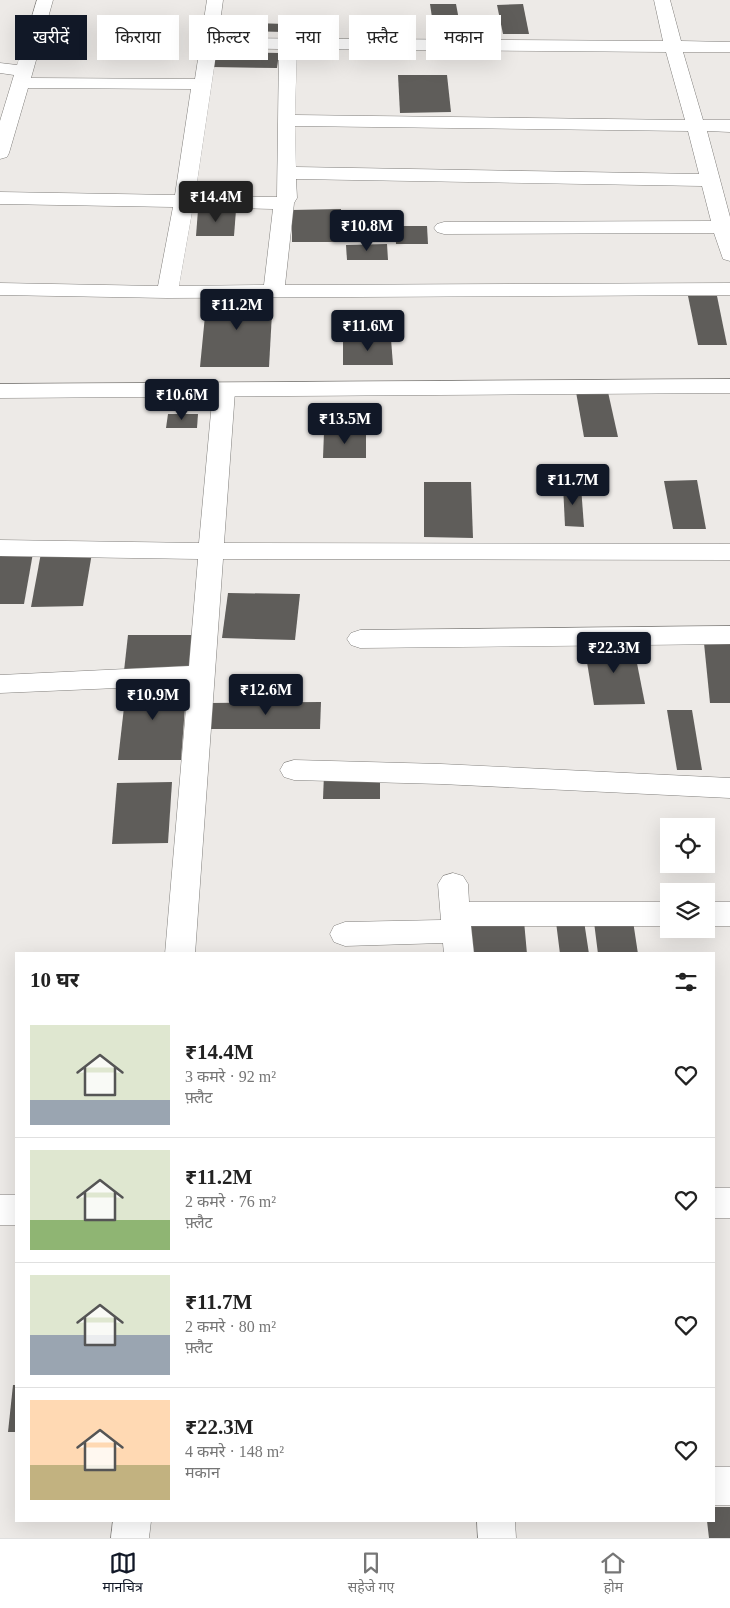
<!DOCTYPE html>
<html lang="hi">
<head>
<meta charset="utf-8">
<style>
	:root { --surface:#fff; --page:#f2f2f2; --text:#222; --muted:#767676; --line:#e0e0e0; --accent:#111827 }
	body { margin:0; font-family:"Times New Roman","Noto Sans Devanagari",serif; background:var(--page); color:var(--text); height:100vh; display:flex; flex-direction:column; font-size:19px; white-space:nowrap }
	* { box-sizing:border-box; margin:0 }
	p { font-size:16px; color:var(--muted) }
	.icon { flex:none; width:28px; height:28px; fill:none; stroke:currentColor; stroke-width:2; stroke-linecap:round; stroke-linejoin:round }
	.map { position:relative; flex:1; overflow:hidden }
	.panel { position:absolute; left:15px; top:952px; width:700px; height:570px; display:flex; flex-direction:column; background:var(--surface); border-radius:0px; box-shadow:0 5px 20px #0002 }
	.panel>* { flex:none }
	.guide { position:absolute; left:15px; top:15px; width:700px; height:45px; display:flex; gap:10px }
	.controls { position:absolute; left:660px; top:818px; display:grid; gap:10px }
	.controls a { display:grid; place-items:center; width:55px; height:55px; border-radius:0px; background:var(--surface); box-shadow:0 5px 20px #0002; font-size:25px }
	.price { position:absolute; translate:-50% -42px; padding:0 11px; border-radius:5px; background:var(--accent); color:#fff; font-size:16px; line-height:32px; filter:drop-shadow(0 1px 2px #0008) }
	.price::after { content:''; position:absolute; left:50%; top:30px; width:15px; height:11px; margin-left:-8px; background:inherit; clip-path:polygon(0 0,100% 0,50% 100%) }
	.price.current { background:#222; color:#fff }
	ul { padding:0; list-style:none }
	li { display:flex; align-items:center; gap:15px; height:125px; padding:0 15px }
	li+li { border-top:1px solid var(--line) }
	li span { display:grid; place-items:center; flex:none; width:140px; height:100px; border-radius:0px; color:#555 }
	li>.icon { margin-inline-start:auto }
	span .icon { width:60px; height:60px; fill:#fffc; stroke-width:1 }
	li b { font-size:21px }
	h2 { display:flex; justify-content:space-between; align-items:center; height:60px; padding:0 15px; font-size:21px }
	.tag { padding:0 18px; border-radius:0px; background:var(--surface); box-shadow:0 5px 20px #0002; font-size:18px; line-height:45px }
	.tag.current { background:var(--accent); color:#fff }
	.tabs { display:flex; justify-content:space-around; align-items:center; height:70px; border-top:1px solid var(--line); background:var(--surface); font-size:14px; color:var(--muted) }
	.tabs a { display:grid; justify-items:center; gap:2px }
	.tabs .current { color:var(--accent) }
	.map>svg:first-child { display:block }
	.building { fill:#5f5d5a }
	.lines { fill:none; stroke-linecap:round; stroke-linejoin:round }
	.minor-casing { stroke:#817f7c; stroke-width:1 }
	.tertiary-casing { stroke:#817f7c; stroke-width:1 }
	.minor { fill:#fff; fill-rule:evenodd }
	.tertiary { fill:#fff; fill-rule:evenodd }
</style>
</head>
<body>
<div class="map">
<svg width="730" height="1538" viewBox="0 0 730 1538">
	<rect width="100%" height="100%" fill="#edeae7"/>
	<g class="building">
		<path d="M 430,4 L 456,4 L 461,31 L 434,31 Z"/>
		<path d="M 523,4 L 529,34 L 503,34 L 497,5 Z"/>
		<path d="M 250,23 L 285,24 L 284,32 L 248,31 Z"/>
		<path d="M 214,52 L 279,53 L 277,68 L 212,67 Z"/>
		<path d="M 398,75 L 447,75 L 451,112 L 400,113 Z"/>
		<path d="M 341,209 L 341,242 L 292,242 L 292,210 Z"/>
		<path d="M 198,210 L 236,210 L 234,236 L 196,236 Z"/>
		<path d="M 395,226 L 427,226 L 428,244 L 396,244 Z"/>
		<path d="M 387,244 L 388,260 L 347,260 L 346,245 Z"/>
		<path d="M 207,295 L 273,295 L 269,367 L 200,367 Z"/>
		<path d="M 688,296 L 717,296 L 727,345 L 698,345 Z"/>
		<path d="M 343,339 L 391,339 L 393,365 L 343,365 Z"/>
		<path d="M 576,392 L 608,392 L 618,437 L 584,437 Z"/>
		<path d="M 168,414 L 198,414 L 197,428 L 166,428 Z"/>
		<path d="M 324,432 L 366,433 L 366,458 L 323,458 Z"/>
		<path d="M 697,480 L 706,529 L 673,529 L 664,481 Z"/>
		<path d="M 424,482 L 471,482 L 473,538 L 424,537 Z"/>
		<path d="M 563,485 L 581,486 L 584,527 L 565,526 Z"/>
		<path d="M 0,553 L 33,553 L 24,604 L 0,604 Z"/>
		<path d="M 41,553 L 92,553 L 83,606 L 31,607 Z"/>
		<path d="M 228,593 L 300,594 L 295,640 L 222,638 Z"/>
		<path d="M 128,635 L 192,635 L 190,670 L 124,671 Z"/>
		<path d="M 633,643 L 645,704 L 594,705 L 584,644 Z"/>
		<path d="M 704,643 L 730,644 L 730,703 L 710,703 Z"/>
		<path d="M 127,681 L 187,681 L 181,760 L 118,760 Z"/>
		<path d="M 321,702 L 320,729 L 210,729 L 211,703 Z"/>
		<path d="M 667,710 L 692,710 L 702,770 L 677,770 Z"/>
		<path d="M 324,774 L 380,775 L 380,799 L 323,799 Z"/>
		<path d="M 172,782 L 168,843 L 112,844 L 117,783 Z"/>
		<path d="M 470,921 L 524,921 L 527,954 L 472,954 Z"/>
		<path d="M 584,921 L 589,954 L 560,954 L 556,922 Z"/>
		<path d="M 633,921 L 638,954 L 598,954 L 594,922 Z"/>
		<path d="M 13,1385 L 16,1385 L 16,1432 L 8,1432 Z"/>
		<path d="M 714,1507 L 730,1507 L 730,1538 L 709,1538 L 707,1521 L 714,1521 Z"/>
	</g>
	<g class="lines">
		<g class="minor-casing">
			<g id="minor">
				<path d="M 37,0 L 53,0 L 31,78 L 195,79 L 207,0 L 223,0 L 218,38 L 663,41 L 654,0 L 670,0 L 681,41 L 730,42 L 730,52 L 683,52 L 703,120 L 730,120 L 730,132 L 707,131 L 730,217 L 730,261 L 723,259 L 714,233 L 444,234 L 437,232 L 434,228 L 437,224 L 444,222 L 711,221 L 702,186 L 296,179 L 297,198 L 294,203 L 285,285 L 730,283 L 730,295 L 167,298 L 0,295 L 0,283 L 158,286 L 173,207 L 0,204 L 0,192 L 175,195 L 191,89 L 28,88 L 9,153 L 7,157 L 0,159 L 0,121 L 14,75 L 0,73 L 0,63 L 17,65 ZM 217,48 L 279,49 L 277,197 L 195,196 ZM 297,49 L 666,52 L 685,120 L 295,115 ZM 295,126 L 688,131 L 699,174 L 296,167 ZM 193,207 L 273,209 L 264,285 L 179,286 Z"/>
				<path d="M 224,384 L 232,386 L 235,391 L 224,543 L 730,544 L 730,560 L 223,559 L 195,954 L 165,954 L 188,685 L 0,693 L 0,675 L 189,666 L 198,559 L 0,556 L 0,540 L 199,543 L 213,391 L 216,386 Z"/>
				<path d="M 730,626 L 730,644 L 360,648 L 351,645 L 347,639 L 351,633 L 360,630 Z"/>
				<path d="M 294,760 L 441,764 L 730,778 L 730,798 L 441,784 L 294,780 L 284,777 L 280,770 L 284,763 Z"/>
				<path d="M 453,873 L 463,876 L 468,884 L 469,902 L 669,902 L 669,926 L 471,926 L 474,954 L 444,954 L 443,943 L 345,946 L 334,942 L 330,934 L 334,926 L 345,922 L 441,920 L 438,884 L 443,876 Z"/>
				<rect x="706" y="902" width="24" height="24"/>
				<rect x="714" y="1188" width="16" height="30"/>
				<rect x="0" y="1195" width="16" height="30"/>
				<rect x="714" y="1467" width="16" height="38"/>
				<path d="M 113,1521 L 151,1521 L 149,1538 L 111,1538 Z"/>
				<path d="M 477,1521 L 515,1521 L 516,1538 L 478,1538 Z"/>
			</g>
		</g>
		<g class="tertiary-casing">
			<path id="tertiary" d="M 730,379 L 730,393 L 0,398 L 0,384 Z"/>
		</g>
		<use href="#minor" class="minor"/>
		<use href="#tertiary" class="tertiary"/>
	</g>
</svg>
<div class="controls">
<a><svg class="icon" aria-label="locate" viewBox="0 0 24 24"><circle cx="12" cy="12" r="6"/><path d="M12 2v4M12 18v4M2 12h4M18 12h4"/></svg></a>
<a><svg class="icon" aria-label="layers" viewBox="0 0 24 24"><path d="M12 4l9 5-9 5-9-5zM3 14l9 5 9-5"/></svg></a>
</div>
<b class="price current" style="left:216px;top:223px">₹14.4M</b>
<b class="price" style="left:367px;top:252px">₹10.8M</b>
<b class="price" style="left:237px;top:331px">₹11.2M</b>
<b class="price" style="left:368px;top:352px">₹11.6M</b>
<b class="price" style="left:182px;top:421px">₹10.6M</b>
<b class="price" style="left:345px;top:445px">₹13.5M</b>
<b class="price" style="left:573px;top:506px">₹11.7M</b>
<b class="price" style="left:614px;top:674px">₹22.3M</b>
<b class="price" style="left:266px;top:716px">₹12.6M</b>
<b class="price" style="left:153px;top:721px">₹10.9M</b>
<div class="guide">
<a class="tag current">खरीदें</a>
<a class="tag">किराया</a>
<a class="tag">फ़िल्टर</a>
<a class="tag">नया</a>
<a class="tag">फ़्लैट</a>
<a class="tag">मकान</a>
</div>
<section class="panel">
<h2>10 घर<svg class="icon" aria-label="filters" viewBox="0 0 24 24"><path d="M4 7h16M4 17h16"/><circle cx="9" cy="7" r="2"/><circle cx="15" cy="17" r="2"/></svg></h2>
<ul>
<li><span style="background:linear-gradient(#dfe7d0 75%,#9aa5b1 0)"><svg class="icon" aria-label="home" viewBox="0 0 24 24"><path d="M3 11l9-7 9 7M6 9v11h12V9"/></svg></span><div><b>₹14.4M</b><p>3 कमरे · 92 m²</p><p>फ़्लैट</p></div><svg class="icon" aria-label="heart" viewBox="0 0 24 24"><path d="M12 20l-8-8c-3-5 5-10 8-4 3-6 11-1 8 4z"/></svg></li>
<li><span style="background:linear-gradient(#dfe7d0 70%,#8fb573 0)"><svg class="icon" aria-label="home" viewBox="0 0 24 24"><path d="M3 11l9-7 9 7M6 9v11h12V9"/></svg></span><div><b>₹11.2M</b><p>2 कमरे · 76 m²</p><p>फ़्लैट</p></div><svg class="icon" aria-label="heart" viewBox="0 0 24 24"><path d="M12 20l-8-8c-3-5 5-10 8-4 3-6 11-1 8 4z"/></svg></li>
<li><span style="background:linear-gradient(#dfe7d0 60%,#9aa5b1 0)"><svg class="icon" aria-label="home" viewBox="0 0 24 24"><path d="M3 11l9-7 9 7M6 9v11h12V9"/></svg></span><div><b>₹11.7M</b><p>2 कमरे · 80 m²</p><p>फ़्लैट</p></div><svg class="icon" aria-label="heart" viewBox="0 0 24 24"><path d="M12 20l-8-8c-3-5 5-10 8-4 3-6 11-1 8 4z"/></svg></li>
<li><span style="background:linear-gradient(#ffd9b3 65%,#c2b280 0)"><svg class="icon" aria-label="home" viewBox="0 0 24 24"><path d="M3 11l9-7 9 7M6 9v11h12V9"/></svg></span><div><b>₹22.3M</b><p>4 कमरे · 148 m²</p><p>मकान</p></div><svg class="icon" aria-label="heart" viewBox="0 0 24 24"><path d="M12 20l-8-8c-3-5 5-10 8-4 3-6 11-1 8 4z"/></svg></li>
</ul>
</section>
</div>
<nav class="tabs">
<a class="current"><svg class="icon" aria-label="map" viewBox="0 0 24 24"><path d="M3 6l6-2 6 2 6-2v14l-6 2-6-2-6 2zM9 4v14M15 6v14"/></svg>मानचित्र</a>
<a><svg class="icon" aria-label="saved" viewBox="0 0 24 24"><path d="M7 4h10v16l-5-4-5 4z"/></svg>सहेजे गए</a>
<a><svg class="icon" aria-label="home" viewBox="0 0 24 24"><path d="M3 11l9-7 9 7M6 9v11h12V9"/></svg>होम</a>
</nav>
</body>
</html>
